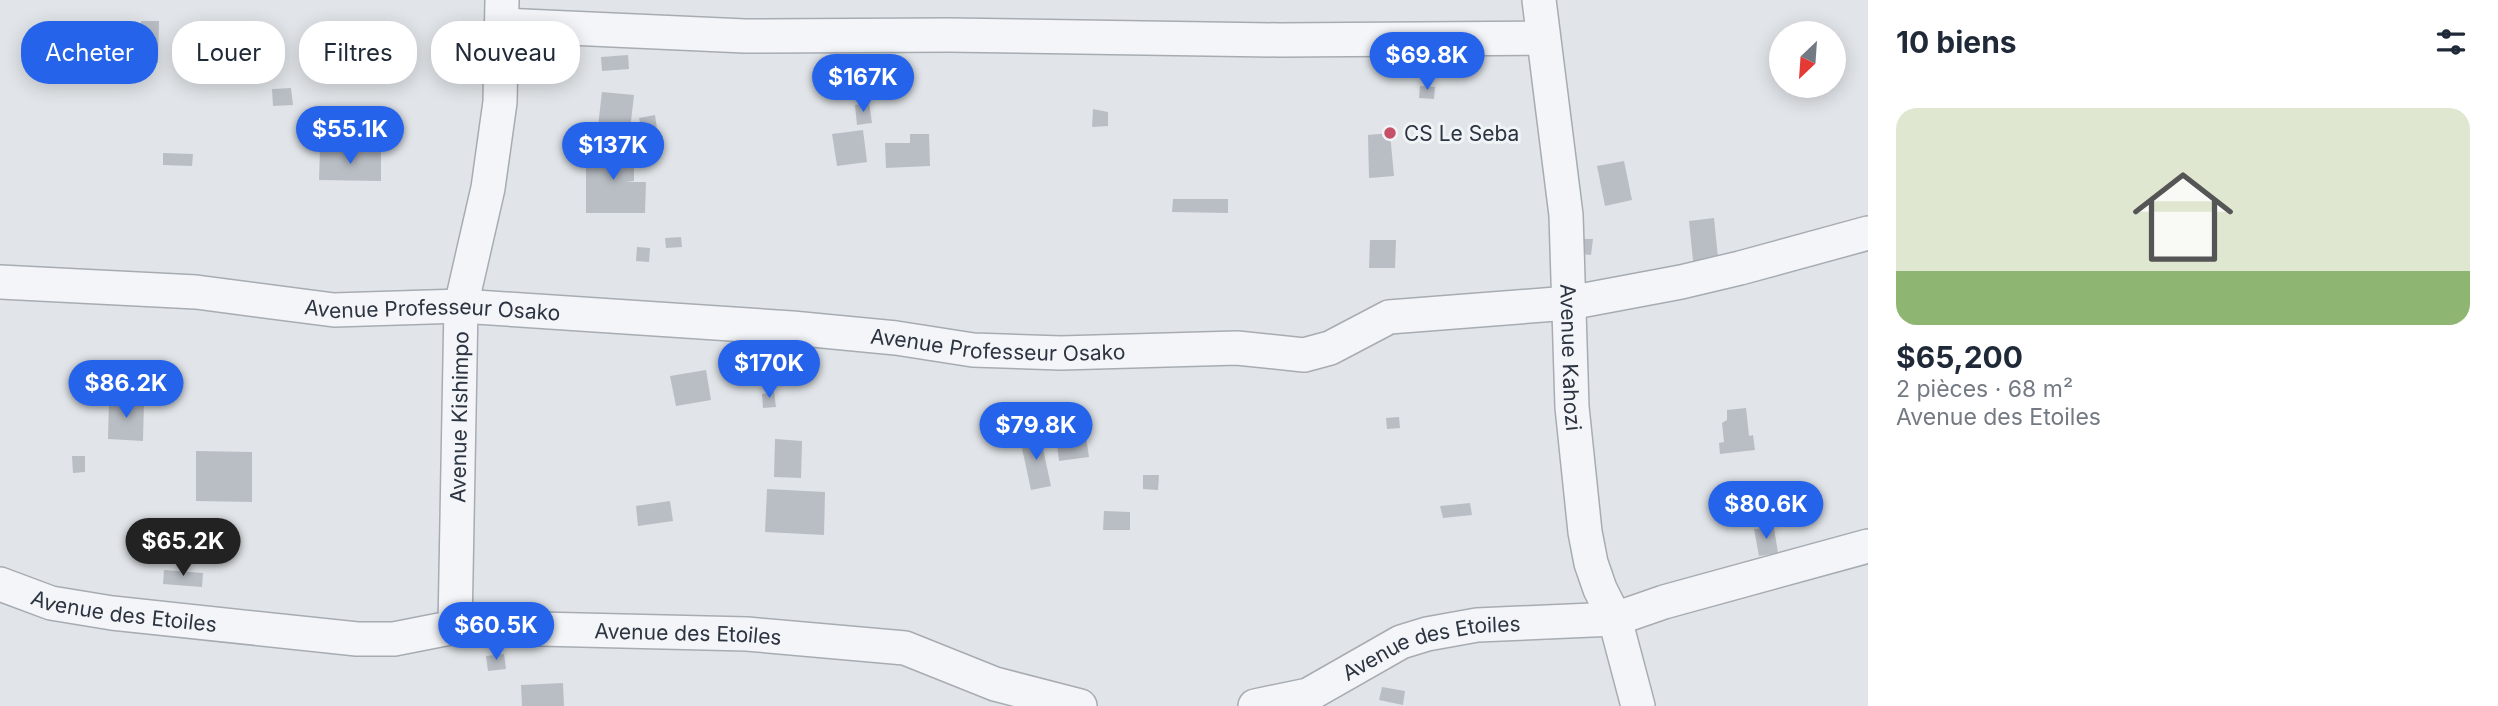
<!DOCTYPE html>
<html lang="fr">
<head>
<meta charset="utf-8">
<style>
	:root { --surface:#fff; --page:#f6f6f7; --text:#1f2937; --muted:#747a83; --line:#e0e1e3; --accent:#2563eb }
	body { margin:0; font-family:Inter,sans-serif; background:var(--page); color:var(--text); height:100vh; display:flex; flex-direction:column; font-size:26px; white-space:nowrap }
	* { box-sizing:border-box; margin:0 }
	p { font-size:23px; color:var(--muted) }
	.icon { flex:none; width:38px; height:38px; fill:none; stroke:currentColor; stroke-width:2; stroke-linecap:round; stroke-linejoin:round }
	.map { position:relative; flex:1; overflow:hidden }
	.side { display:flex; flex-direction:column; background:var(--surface); width:630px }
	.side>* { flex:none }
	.banner { position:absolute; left:21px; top:21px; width:665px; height:63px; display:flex; gap:14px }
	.needle { width:46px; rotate:205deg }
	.controls { position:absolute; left:1769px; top:21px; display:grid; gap:14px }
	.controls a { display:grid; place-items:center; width:77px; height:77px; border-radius:50%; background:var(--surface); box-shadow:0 4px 18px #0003; font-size:35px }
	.price { position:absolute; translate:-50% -60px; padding:0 16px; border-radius:24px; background:var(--accent); color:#fff; font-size:23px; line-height:46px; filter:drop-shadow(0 2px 4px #0008) }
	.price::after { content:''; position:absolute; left:50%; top:42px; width:21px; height:16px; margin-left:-10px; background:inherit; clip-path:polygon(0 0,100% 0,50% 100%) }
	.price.active { background:#222; color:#fff }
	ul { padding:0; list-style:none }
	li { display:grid; align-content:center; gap:14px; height:371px; padding:0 28px }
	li+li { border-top:2px solid var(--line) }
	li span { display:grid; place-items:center; height:217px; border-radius:21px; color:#555 }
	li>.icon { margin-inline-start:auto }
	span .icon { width:126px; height:126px; fill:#fffc; stroke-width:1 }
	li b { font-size:30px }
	h2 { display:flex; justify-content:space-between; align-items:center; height:84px; padding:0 28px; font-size:30px }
	.tag { padding:0 24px; border-radius:28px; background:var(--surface); box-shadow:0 4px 18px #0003; font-size:24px; line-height:63px }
	.tag.active { background:var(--accent); color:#fff }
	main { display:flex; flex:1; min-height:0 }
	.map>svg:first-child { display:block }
	.building { fill:#b9bec5 }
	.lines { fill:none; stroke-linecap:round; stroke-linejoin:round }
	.minor-casing { stroke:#a7acb3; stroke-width:36 }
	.minor { stroke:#f4f5f8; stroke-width:33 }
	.poi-dot { fill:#c55068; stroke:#f1f4f6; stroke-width:2.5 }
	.labels { text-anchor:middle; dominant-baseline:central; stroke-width:6; stroke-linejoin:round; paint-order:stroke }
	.poi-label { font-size:21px; fill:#2b3440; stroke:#f1f4f6; text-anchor:start }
	.street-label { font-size:21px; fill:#2b3440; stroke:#f1f4f6 }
</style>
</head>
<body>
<main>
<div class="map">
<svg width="1868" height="706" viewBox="0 0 1868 706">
	<rect width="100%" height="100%" fill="#e1e5e9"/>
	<g class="building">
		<path d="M 141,21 L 159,21 L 158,63 L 140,63 Z"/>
		<path d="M 484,40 L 487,69 L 455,72 L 452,44 Z"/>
		<path d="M 628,55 L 629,69 L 602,71 L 601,57 Z"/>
		<path d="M 1420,86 L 1435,87 L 1434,99 L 1419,98 Z"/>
		<path d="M 291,88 L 293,105 L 273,106 L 272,89 Z"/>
		<path d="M 602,92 L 634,95 L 629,139 L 597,135 Z"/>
		<path d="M 869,103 L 872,123 L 857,125 L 855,105 Z"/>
		<path d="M 1093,109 L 1108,112 L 1108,126 L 1092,127 Z"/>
		<path d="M 655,115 L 657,129 L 642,132 L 639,118 Z"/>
		<path d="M 400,124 L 401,138 L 384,140 L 383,126 Z"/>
		<path d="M 863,130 L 867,162 L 837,166 L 832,134 Z"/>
		<path d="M 1390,133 L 1394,176 L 1369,178 L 1368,135 Z"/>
		<path d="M 910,134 L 929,134 L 930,166 L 886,168 L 885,143 L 910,143 Z"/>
		<path d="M 586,148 L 634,148 L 634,181 L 626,182 L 646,182 L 645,213 L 586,213 Z"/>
		<path d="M 320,150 L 381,151 L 381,181 L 319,180 Z"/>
		<path d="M 163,153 L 193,154 L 192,166 L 163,165 Z"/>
		<path d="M 1624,161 L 1632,200 L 1605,206 L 1597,166 Z"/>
		<path d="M 1173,199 L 1228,199 L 1228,213 L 1172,212 Z"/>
		<path d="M 1714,218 L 1719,268 L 1694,270 L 1689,221 Z"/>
		<path d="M 681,237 L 682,247 L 666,248 L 665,238 Z"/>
		<path d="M 1579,239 L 1593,239 L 1591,255 L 1581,254 Z"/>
		<path d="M 1370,240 L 1396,240 L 1395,268 L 1369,268 Z"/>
		<path d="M 637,247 L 650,248 L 649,262 L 636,261 Z"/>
		<path d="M 706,370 L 711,400 L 676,406 L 670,376 Z"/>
		<path d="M 774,392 L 776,407 L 763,408 L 762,394 Z"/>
		<path d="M 109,400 L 144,401 L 143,441 L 108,439 Z"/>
		<path d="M 1746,408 L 1749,436 L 1753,435 L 1755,450 L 1720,454 L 1719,443 L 1724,442 L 1722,423 L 1727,420 L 1727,410 Z"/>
		<path d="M 1083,416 L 1089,457 L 1059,461 L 1054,420 Z"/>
		<path d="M 1399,417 L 1400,428 L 1387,429 L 1386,418 Z"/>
		<path d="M 1040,435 L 1051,486 L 1031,490 L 1020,439 Z"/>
		<path d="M 775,439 L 802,441 L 801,478 L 774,477 Z"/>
		<path d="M 196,451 L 252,452 L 252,502 L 196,501 Z"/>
		<path d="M 72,456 L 85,456 L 85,472 L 73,473 Z"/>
		<path d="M 1143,475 L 1159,475 L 1158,490 L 1143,489 Z"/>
		<path d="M 767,489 L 825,492 L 824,535 L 765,532 Z"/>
		<path d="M 670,501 L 673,521 L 638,526 L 636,506 Z"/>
		<path d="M 1470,503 L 1472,515 L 1443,518 L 1440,506 Z"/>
		<path d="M 1104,511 L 1130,512 L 1130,530 L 1103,530 Z"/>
		<path d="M 1774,528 L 1778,553 L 1759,556 L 1754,529 Z"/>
		<path d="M 164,570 L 203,573 L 202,587 L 163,584 Z"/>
		<path d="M 504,654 L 506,669 L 488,671 L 486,656 Z"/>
		<path d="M 563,683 L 564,706 L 522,706 L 521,685 Z"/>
		<path d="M 1382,687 L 1405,691 L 1403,705 L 1379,700 Z"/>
	</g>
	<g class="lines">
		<g class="minor-casing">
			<g id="minor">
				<path id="s1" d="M 1539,0 L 1566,215 L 1572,407 L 1585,532 L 1591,563 L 1600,589 L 1615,619 L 1638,706"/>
				<path d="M 501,25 L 745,36 L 949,35 L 1280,40 L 1543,38"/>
				<path id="s2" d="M 0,282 L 196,292 L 334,310 L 461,306 L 792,328 L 896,338 L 973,350 L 1061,353 L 1237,348 L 1304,355 L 1330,348 L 1389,317 L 1569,303 L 1681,282 L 1740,268 L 1868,233"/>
				<path id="s3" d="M 0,584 L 51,603 L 112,613 L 357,639 L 394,639 L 455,627 L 747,634 L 905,648 L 995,684 L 1080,706"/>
				<path id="s4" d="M 455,627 L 461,306 L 488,188 L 500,102 L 502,0"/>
				<path id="s5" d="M 1255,706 L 1308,695 L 1401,642 L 1427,634 L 1477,625 L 1615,619 L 1664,602 L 1868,546"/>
			</g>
		</g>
		<use href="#minor" class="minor"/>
	</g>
	<circle class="poi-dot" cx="1390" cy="133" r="7"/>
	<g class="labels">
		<g class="poi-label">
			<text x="1404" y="133">CS Le Seba</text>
		</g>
		<g class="street-label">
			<text stroke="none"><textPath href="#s2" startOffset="434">Avenue Professeur Osako</textPath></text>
			<text stroke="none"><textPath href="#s2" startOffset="1001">Avenue Professeur Osako</textPath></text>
			<text stroke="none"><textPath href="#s1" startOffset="359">Avenue Kahozi</textPath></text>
			<text stroke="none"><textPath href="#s4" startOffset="210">Avenue Kishimpo</textPath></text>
			<text stroke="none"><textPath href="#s3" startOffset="128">Avenue des Etoiles</textPath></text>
			<text stroke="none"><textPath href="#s3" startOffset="695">Avenue des Etoiles</textPath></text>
			<text stroke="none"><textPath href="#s5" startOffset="189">Avenue des Etoiles</textPath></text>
		</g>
	</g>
</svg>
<div class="controls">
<a><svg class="needle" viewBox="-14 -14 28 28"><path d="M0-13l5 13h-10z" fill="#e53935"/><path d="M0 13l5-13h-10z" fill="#747a83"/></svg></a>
</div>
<b class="price" style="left:1427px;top:92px">$69.8K</b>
<b class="price" style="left:863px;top:114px">$167K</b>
<b class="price" style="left:350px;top:166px">$55.1K</b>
<b class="price" style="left:613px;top:182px">$137K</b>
<b class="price" style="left:769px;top:400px">$170K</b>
<b class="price" style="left:126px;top:420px">$86.2K</b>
<b class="price" style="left:1036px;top:462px">$79.8K</b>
<b class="price" style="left:1766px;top:541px">$80.6K</b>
<b class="price active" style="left:183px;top:578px">$65.2K</b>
<b class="price" style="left:496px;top:662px">$60.5K</b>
<div class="banner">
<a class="tag active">Acheter</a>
<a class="tag">Louer</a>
<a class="tag">Filtres</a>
<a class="tag">Nouveau</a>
</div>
</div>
<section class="side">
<h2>10 biens<svg class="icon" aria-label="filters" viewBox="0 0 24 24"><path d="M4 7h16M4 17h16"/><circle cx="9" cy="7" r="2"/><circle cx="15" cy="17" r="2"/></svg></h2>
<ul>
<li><span style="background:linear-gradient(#dfe7d0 75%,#8fb573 0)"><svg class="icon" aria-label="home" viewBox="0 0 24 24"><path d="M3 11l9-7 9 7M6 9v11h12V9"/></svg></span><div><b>$65,200</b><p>2 pièces · 68 m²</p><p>Avenue des Etoiles</p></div></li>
</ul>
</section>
</main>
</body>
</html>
